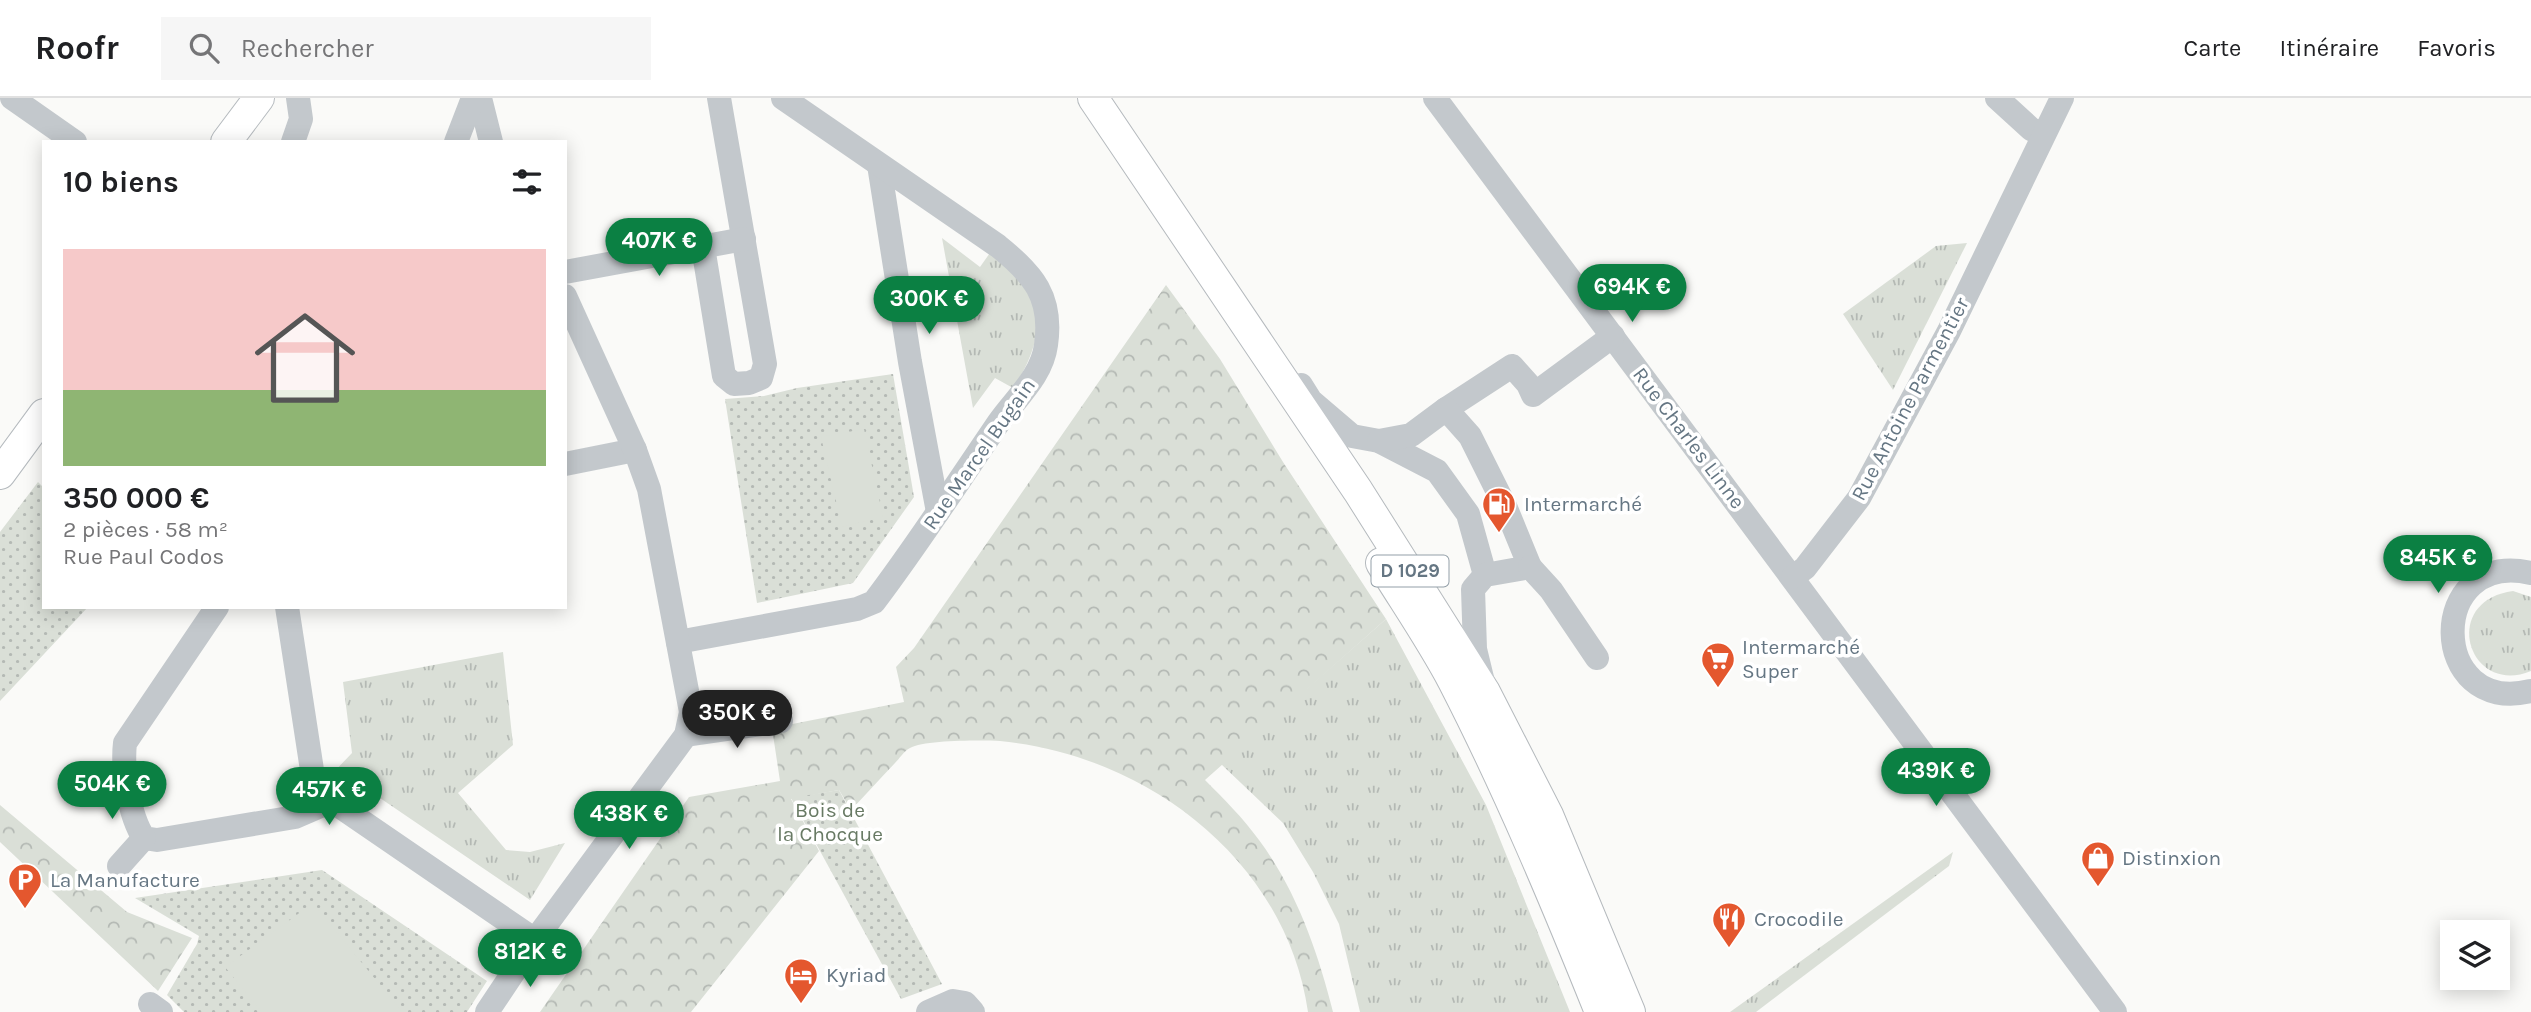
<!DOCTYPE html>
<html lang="fr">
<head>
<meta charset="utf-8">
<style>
	:root { --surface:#fff; --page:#f6f6f6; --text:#202124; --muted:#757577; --line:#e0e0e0; --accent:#0b8043 }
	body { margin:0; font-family:Karla,sans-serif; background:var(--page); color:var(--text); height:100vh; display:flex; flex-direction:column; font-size:26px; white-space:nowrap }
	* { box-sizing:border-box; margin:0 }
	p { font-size:23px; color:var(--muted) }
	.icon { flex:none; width:38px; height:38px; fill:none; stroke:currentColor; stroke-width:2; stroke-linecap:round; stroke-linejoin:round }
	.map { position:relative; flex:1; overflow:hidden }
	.details { position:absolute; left:42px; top:42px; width:525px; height:469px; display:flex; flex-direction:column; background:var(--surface); border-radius:0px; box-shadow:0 4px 18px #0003 }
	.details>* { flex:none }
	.tools { position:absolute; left:2440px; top:822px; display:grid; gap:14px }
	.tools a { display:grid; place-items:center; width:70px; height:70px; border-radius:0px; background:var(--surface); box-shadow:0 4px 18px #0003; font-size:35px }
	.price { position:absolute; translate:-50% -60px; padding:0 16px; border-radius:24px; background:var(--accent); color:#fff; font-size:23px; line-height:46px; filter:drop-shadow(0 2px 4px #0008) }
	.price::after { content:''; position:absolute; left:50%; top:42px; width:21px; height:16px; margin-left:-10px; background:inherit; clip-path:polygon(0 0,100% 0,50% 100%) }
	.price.selected { background:#222; color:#fff }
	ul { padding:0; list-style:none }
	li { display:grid; align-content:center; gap:14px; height:371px; padding:0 21px }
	li span { display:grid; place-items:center; height:217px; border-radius:0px; color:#555 }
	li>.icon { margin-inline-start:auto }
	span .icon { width:126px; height:126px; fill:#fffc; stroke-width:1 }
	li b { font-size:30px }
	h2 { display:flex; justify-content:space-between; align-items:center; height:84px; padding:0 21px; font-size:30px }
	header { display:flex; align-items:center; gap:42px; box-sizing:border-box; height:98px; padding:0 35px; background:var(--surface); border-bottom:2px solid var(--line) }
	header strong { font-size:33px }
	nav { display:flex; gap:38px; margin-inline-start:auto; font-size:24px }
	.search { width:490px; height:63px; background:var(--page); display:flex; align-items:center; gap:18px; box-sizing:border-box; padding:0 24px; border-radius:0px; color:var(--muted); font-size:26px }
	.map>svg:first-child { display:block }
	.grass { fill:url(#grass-tufts) }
	.forest { fill:url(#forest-crowns) }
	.park { fill:url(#park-dots) }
	.pitch { fill:#dadfd7 }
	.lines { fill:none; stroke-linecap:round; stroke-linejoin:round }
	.major-casing { stroke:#b5babe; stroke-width:32 }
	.minor { stroke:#c3c8cc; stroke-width:24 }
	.major { stroke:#fff; stroke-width:30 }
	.labels { text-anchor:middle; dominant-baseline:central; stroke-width:7; stroke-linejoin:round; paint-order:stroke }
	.shield { fill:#fff; stroke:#939fa8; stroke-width:2 }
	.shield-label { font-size:19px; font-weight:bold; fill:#657683 }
	.street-label { font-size:21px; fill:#657683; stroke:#fff }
	.poi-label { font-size:21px; fill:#657683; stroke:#fff; text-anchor:start }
	.park-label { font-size:21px; fill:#687a64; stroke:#fff }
</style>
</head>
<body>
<header>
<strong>Roofr</strong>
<div class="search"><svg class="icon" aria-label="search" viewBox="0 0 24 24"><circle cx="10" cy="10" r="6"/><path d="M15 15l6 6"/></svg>Rechercher</div>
<nav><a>Carte</a><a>Itinéraire</a><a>Favoris</a></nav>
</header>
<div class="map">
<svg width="2531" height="914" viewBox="0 0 2531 914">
	<defs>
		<pattern id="grass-tufts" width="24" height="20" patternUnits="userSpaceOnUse" patternTransform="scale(1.75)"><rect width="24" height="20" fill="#dadfd7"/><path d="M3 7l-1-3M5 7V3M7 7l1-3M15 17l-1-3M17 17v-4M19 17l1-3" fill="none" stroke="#b4b9b4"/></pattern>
		<pattern id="forest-crowns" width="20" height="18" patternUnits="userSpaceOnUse" patternTransform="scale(1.75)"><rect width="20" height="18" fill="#dadfd7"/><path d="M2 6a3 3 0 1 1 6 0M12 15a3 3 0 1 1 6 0" fill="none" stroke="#b4b9b4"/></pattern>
		<pattern id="park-dots" width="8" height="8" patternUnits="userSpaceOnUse" patternTransform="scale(1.75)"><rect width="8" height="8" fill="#dadfd7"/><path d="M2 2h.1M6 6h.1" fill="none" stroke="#b4b9b4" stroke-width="1.8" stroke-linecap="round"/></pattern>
	</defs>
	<rect width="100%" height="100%" fill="#fafaf8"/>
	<g class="grass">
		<path d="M 942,140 L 980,169 L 992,152 C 1008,168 1027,187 1035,209 C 1044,233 1027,271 1013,290 L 995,280 L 973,310 Z"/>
		<path d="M 1967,145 L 1893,292 L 1843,216 L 1936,148 Z"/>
		<path d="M 2513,493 L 2531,499 L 2531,573 C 2468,599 2439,503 2513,493 Z"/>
		<path d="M 1386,521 L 1486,707 L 1570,914 L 1360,914 L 1339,826 L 1313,774 L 1283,725 L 1221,666 Z"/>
		<path d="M 503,554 L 513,647 L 458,695 L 506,752 L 530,754 L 565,745 L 530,802 L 377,698 L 354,698 L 330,678 L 352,655 L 343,584 Z"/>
		<path d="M 1953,754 L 1949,768 L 1756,914 L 1730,914 Z"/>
	</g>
	<g class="forest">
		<path d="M 1166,187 L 1220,261 L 1283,364 L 1386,521 L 1205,682 C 1224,701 1243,720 1259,742 C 1296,792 1318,854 1333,914 L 1308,914 C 1286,762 1147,657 1000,643 C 982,642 924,642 910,650 C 904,653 899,661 895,665 C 880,681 866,696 851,712 L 839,692 L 791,701 L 819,753 L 691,914 L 540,914 L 689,699 L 780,683 L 772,630 L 904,604 L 896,569 L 914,550 Z"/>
		<path d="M 0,707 L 127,814 L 192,840 L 158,893 L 0,744 Z"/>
	</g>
	<g class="park">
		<path d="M 893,276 L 914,399 L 853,485 L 757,505 L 725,301 L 764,298 L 797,290 Z"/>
		<path d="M 38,384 L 44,390 L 44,509 L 88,509 L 0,603 L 0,434 Z"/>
		<path d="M 839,692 L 942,886 L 901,901 L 791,700 Z"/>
		<path d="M 322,772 L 487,883 L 467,914 L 184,914 L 167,897 L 197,846 L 199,838 L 135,800 Z"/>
	</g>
	<g class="pitch">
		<path d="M 864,331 L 883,419 L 842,429 L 821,339 Z"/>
		<path d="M 313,805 L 402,914 L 262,914 L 225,869 Z"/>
	</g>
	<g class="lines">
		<g class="major-casing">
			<g id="major">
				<path d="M 1093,0 L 1358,393 L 1485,594 L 1548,717 L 1630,914"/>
				<path d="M 226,44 L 259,0"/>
				<path d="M 0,376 L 44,316"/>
				<path d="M 1381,465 C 1405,504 1432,543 1453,583 C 1508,690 1555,802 1600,914"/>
			</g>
		</g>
		<g class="minor">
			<path d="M 12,0 L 75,44"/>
			<path d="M 480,0 L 491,44"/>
			<path d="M 1435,0 L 2115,914"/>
			<path d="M 1997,0 L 2031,31 L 2043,37"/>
			<path d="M 293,44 L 301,21 L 298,0"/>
			<path d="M 456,44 L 473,0"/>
			<path d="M 879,67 L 910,264 L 938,414"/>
			<path d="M 703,149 L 724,278 L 734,286 L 749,285 L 761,280 L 765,266 L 719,0"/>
			<path d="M 565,174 L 744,141"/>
			<path d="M 1301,287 L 1311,303 L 1352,338 L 1379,343 L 1437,373 L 1468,416 L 1485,477"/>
			<path d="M 1446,311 L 1512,268 L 1528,286 L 1533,297 L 1613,238"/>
			<path d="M 1379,343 L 1411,337 L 1446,311 L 1470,338 L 1505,408 L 1530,469 L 1485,477 L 1473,491 L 1475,551 L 1483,584"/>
			<path d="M 565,366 L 635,352"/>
			<path d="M 1530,469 L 1551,492 L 1597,560"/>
			<path d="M 2531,475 C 2425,451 2428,619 2531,593"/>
			<path d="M 1793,479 L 1805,470 L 1859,400 L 1949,233 L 2062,0"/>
			<path d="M 217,509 L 125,645 C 122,670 129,718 144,740 L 157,742 L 295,719 L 332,703"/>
			<path d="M 287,509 L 312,672 L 319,690 L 332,703 L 535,842"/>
			<path d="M 678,544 L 857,511 L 874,504 C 918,446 958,384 999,324 C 1016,300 1042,278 1046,247 C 1053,199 1033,176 998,148 L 783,0"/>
			<path d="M 686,637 L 781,623"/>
			<path d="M 119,768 L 144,740"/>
			<path d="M 150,906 L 161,914"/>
			<path d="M 487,914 L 535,842 L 686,637 L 691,614 L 649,391 L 635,352 L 565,198"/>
			<path d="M 928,914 L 953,903 L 965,905 L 973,914"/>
		</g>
		<use href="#major" class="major"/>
	</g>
	<defs>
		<g id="fuel-pin" transform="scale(1.75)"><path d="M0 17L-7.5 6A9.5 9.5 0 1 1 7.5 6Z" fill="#e4572e" stroke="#fff"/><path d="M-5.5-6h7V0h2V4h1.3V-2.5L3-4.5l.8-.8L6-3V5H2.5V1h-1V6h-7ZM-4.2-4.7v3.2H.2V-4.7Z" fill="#fff"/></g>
		<g id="supermarket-pin" transform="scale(1.75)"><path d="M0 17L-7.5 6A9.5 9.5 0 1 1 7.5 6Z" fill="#e4572e" stroke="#fff"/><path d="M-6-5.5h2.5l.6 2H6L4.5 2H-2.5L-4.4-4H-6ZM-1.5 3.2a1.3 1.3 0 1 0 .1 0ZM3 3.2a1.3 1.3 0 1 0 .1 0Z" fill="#fff"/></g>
		<g id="shop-pin" transform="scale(1.75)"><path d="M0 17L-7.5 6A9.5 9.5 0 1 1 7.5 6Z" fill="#e4572e" stroke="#fff"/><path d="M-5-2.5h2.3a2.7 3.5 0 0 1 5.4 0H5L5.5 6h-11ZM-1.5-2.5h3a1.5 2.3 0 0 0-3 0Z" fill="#fff"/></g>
		<g id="parking-pin" transform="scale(1.75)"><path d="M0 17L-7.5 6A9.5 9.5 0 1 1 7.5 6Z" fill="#e4572e" stroke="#fff"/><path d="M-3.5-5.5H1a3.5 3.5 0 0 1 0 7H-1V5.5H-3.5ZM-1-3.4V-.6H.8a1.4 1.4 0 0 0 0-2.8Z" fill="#fff"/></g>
		<g id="restaurant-pin" transform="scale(1.75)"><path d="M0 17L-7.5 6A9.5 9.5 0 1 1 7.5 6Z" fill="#e4572e" stroke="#fff"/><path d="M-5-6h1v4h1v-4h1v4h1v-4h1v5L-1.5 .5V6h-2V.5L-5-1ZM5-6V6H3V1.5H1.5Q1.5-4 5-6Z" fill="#fff"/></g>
		<g id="hotel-pin" transform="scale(1.75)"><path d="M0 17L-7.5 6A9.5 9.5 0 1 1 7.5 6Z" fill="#e4572e" stroke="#fff"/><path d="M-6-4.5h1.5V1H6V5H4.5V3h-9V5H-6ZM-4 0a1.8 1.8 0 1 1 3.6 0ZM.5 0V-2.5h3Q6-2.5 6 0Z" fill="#fff"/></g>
	</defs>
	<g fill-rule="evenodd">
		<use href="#fuel-pin" x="1499" y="406"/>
		<use href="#supermarket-pin" x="1718" y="561"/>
		<use href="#shop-pin" x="2098" y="760"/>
		<use href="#parking-pin" x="25" y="782"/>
		<use href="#restaurant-pin" x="1729" y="821"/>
		<use href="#hotel-pin" x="801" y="877"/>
	</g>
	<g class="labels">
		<rect class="shield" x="1371.5" y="457.5" width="77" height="31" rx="5"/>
		<g class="shield-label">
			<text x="1410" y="473">D 1029</text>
		</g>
		<g class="street-label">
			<text transform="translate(1910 301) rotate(-62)">Rue Antoine Parmentier</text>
			<text transform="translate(1689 340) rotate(53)">Rue Charles Linne</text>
			<text transform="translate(979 356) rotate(-55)">Rue Marcel Bugain</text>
		</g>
		<g class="poi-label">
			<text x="1524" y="406">Intermarché</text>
			<text x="1742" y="549">Intermarché<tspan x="1742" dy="24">Super</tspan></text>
			<text x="2122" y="760">Distinxion</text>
			<text x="50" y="782">La Manufacture</text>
			<text x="1754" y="821">Crocodile</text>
			<text x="826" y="877">Kyriad</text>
		</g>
		<g class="park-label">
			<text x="830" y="712">Bois de<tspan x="830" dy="24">la Chocque</tspan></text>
		</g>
	</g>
</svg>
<div class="tools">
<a><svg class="icon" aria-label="layers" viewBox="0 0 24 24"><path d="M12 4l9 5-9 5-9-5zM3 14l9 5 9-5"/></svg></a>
</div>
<b class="price" style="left:659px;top:180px">407K €</b>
<b class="price" style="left:1632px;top:226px">694K €</b>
<b class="price" style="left:929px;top:238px">300K €</b>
<b class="price" style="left:2438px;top:497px">845K €</b>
<b class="price selected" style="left:737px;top:652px">350K €</b>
<b class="price" style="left:1936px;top:710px">439K €</b>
<b class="price" style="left:112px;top:723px">504K €</b>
<b class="price" style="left:329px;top:729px">457K €</b>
<b class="price" style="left:629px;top:753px">438K €</b>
<b class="price" style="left:530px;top:891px">812K €</b>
<section class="details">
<h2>10 biens<svg class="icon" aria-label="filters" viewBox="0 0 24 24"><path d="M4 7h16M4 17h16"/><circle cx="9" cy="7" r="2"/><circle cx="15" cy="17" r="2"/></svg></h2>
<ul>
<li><span style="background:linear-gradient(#f6c9c9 65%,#8fb573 0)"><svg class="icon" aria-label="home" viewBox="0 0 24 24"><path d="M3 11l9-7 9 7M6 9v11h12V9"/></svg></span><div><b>350 000 €</b><p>2 pièces · 58 m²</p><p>Rue Paul Codos</p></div></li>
</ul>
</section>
</div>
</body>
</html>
